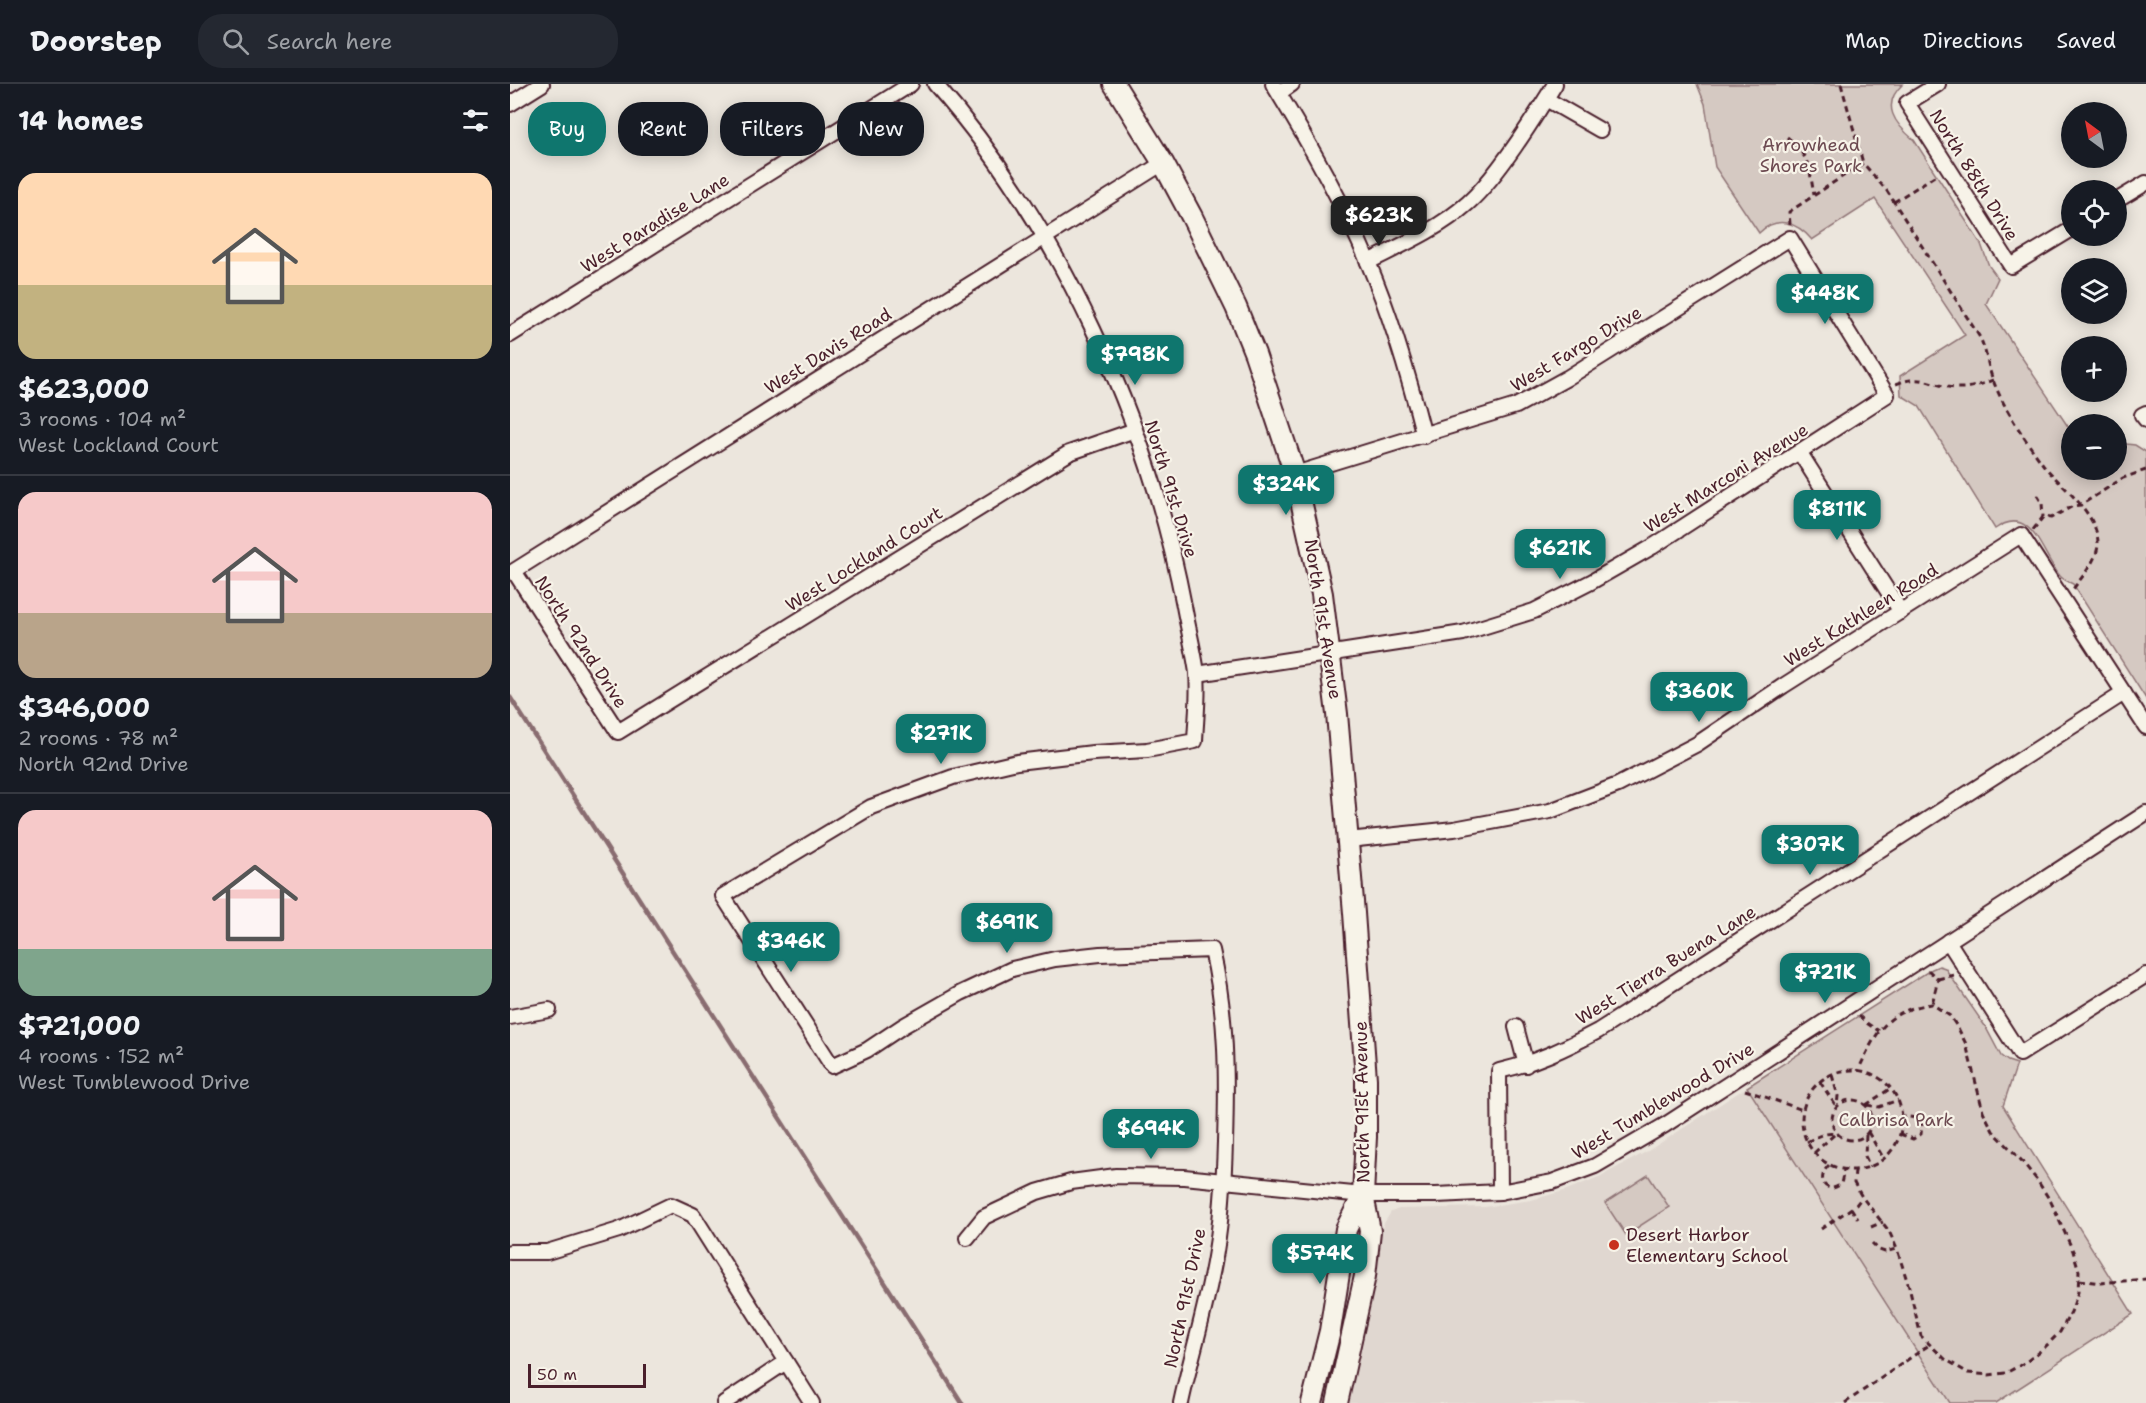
<!DOCTYPE html>
<html lang="en">
<head>
<meta charset="utf-8">
<style>
	:root { --surface:#171b24; --page:#242831; --text:#f1f3f6; --muted:#9ea1a6; --line:#363941; --accent:#0f766e }
	body { margin:0; font-family:"Shantell Sans",sans-serif; background:var(--page); color:var(--text); height:100vh; display:flex; flex-direction:column; font-size:22px; white-space:nowrap }
	* { box-sizing:border-box; margin:0 }
	p { font-size:20px; color:var(--muted) }
	.icon { flex:none; width:33px; height:33px; fill:none; stroke:currentColor; stroke-width:2; stroke-linecap:round; stroke-linejoin:round }
	.map { position:relative; flex:1; overflow:hidden }
	.details { display:flex; flex-direction:column; background:var(--surface); width:510px }
	.details>* { flex:none }
	.banner { position:absolute; left:18px; top:18px; width:570px; height:54px; display:flex; gap:12px }
	.needle { width:39px; rotate:328deg }
	.tools { position:absolute; left:1551px; top:18px; display:grid; gap:12px }
	.tools a { display:grid; place-items:center; width:66px; height:66px; border-radius:50%; background:var(--surface); box-shadow:0 3px 15px #0003; font-size:30px }
	.scale { position:absolute; left:18px; bottom:15px; width:118px; box-sizing:border-box; padding-left:6px; border:3px solid #4a1f2b; border-top:0; font-size:16px; line-height:21px; white-space:nowrap; color:#4a1f2b; -webkit-text-stroke:4px #f7f3e8; paint-order:stroke }
	.price { position:absolute; translate:-50% -51px; padding:0 14px; border-radius:12px; background:var(--accent); color:#fff; font-size:20px; line-height:39px; filter:drop-shadow(0 2px 3px #0008) }
	.price::after { content:''; position:absolute; left:50%; top:36px; width:18px; height:14px; margin-left:-9px; background:inherit; clip-path:polygon(0 0,100% 0,50% 100%) }
	.price.current { background:#222; color:#fff }
	ul { padding:0; list-style:none }
	li { display:grid; align-content:center; gap:12px; height:318px; padding:0 18px }
	li+li { border-top:2px solid var(--line) }
	li span { display:grid; place-items:center; height:186px; border-radius:18px; color:#555 }
	li>.icon { margin-inline-start:auto }
	span .icon { width:108px; height:108px; fill:#fffc; stroke-width:1 }
	li b { font-size:26px }
	h2 { display:flex; justify-content:space-between; align-items:center; height:72px; padding:0 18px; font-size:26px }
	.chip { padding:0 21px; border-radius:24px; background:var(--surface); box-shadow:0 3px 15px #0003; font-size:21px; line-height:54px }
	.chip.current { background:var(--accent); color:#fff }
	header { display:flex; align-items:center; gap:36px; box-sizing:border-box; height:84px; padding:0 30px; background:var(--surface); border-bottom:2px solid var(--line) }
	header strong { font-size:28px }
	nav { display:flex; gap:33px; margin-inline-start:auto; font-size:21px }
	.search { width:420px; height:54px; background:var(--page); display:flex; align-items:center; gap:15px; box-sizing:border-box; padding:0 21px; border-radius:24px; color:var(--muted); font-size:22px }
	main { display:flex; flex:1; min-height:0 }
	.map>svg:first-child { display:block }
	.built { fill:#e0d7d0 }
	.green { fill:#d5c9c2; stroke:#907476; stroke-width:1.5 }
	.lines { fill:none; stroke-linecap:round; stroke-linejoin:round }
	.stream { stroke:#896c6f; stroke-width:4.5 }
	.minor-casing { stroke:#4a1f2b; stroke-width:18 }
	.secondary-casing { stroke:#4a1f2b; stroke-width:24 }
	.path { stroke:#4a1f2b; stroke-width:3; stroke-dasharray:6 4.5; stroke-linecap:butt }
	.minor { stroke:#f7f3e8; stroke-width:14 }
	.secondary { stroke:#f7f3e8; stroke-width:20 }
	.poi-dot { fill:#c8321e; stroke:#f7f3e8; stroke-width:2 }
	.labels { text-anchor:middle; dominant-baseline:central; stroke-width:4.5; stroke-linejoin:round; paint-order:stroke }
	.park-label { font-size:18px; fill:#6d4a51; stroke:#f7f3e8 }
	.street-label { font-size:18px; fill:#4a1f2b; stroke:#f7f3e8 }
	.poi-label { font-size:18px; fill:#4a1f2b; stroke:#f7f3e8; text-anchor:start }
</style>
</head>
<body>
<header>
<strong>Doorstep</strong>
<div class="search"><svg class="icon" aria-label="search" viewBox="0 0 24 24"><circle cx="10" cy="10" r="6"/><path d="M15 15l6 6"/></svg>Search here</div>
<nav><a>Map</a><a>Directions</a><a>Saved</a></nav>
</header>
<main>
<section class="details">
<h2>14 homes<svg class="icon" aria-label="filters" viewBox="0 0 24 24"><path d="M4 7h16M4 17h16"/><circle cx="9" cy="7" r="2"/><circle cx="15" cy="17" r="2"/></svg></h2>
<ul>
<li><span style="background:linear-gradient(#ffd9b3 60%,#c2b280 0)"><svg class="icon" aria-label="home" viewBox="0 0 24 24"><path d="M3 11l9-7 9 7M6 9v11h12V9"/></svg></span><div><b>$623,000</b><p>3 rooms · 104 m²</p><p>West Lockland Court</p></div></li>
<li><span style="background:linear-gradient(#f6c9c9 65%,#b9a48a 0)"><svg class="icon" aria-label="home" viewBox="0 0 24 24"><path d="M3 11l9-7 9 7M6 9v11h12V9"/></svg></span><div><b>$346,000</b><p>2 rooms · 78 m²</p><p>North 92nd Drive</p></div></li>
<li><span style="background:linear-gradient(#f6c9c9 75%,#7fa58c 0)"><svg class="icon" aria-label="home" viewBox="0 0 24 24"><path d="M3 11l9-7 9 7M6 9v11h12V9"/></svg></span><div><b>$721,000</b><p>4 rooms · 152 m²</p><p>West Tumblewood Drive</p></div></li>
</ul>
</section>
<div class="map">
<svg width="1636" height="1319" viewBox="0 0 1636 1319">
	<rect width="100%" height="100%" fill="#ece6dd"/>
	<filter id="ink" filterUnits="userSpaceOnUse"><feTurbulence type="fractalNoise" baseFrequency=".0167" numOctaves="2"/><feDisplacementMap in="SourceGraphic" scale="12" xChannelSelector="R" yChannelSelector="G"/><feConvolveMatrix kernelMatrix="1 2 1 2 8 2 1 2 1" color-interpolation-filters="sRGB"/></filter>
	<g filter="url(#ink)">
		<path class="built" d="M 1237,1003 L 1439,1319 L 838,1319 L 856,1246 L 873,1141 L 881,1128 L 889,1125 L 975,1123 L 1021,1116 L 1054,1107 L 1089,1093 L 1138,1067 Z"/>
		<g class="green">
			<path d="M 1187,0 L 1393,0 C 1370,21 1385,40 1404,56 L 1471,160 L 1479,182 L 1488,194 L 1476,220 L 1561,347 L 1562,386 L 1606,386 L 1607,359 L 1625,361 L 1636,368 L 1636,615 L 1563,500 C 1558,497 1553,496 1550,492 C 1531,470 1522,419 1485,445 L 1409,322 L 1391,311 L 1390,292 L 1455,251 L 1365,115 L 1302,156 C 1287,138 1267,131 1249,149 L 1205,83 L 1195,20 Z"/>
			<path d="M 1429,882 L 1435,884 L 1475,942 L 1491,972 L 1498,977 L 1507,980 L 1493,1022 L 1623,1230 L 1486,1319 L 1440,1319 L 1237,1003 L 1422,885 Z"/>
			<path d="M 1138,1091 L 1159,1123 L 1116,1151 L 1095,1119 Z"/>
		</g>
		<g class="lines">
			<path class="stream" d="M 0,613 L 452,1319"/>
			<g class="minor-casing">
				<g id="minor">
					<path d="M 425,0 C 549,141 639,338 674,522 C 678,544 684,567 687,589 C 689,611 686,635 685,657 L 637,666 L 583,669 L 507,678 L 443,693 L 361,723 L 213,812 L 322,982 L 357,966 L 393,942 L 451,909 L 502,885 L 545,875 L 590,870 L 702,866 C 717,930 717,993 715,1058 C 714,1094 712,1131 706,1167 C 698,1219 682,1268 671,1319"/>
					<path d="M 763,0 C 798,57 832,116 858,178 C 882,234 899,293 914,352"/>
					<path d="M 1428,0 L 1397,19 L 1501,182 L 1562,145"/>
					<path d="M 769,9 L 782,0"/>
					<path d="M 1036,15 L 1090,46"/>
					<path d="M 0,20 L 32,0"/>
					<path d="M 1606,117 L 1636,99"/>
					<path d="M 858,178 C 892,161 929,145 958,119 C 988,92 1023,36 1045,0"/>
					<path d="M 0,251 L 401,0"/>
					<path d="M 1636,329 L 1632,331 L 1636,336"/>
					<path d="M 625,346 L 559,369 L 108,648 L 4,487 L 653,79"/>
					<path d="M 1290,369 L 1391,528"/>
					<path d="M 687,590 L 953,549 L 1024,527 L 1081,498 L 1142,463 L 1377,311 L 1280,154 L 1057,294 L 1006,322 L 785,390"/>
					<path d="M 838,756 L 944,745 L 1040,727 L 1108,701 L 1187,660 L 1273,602 L 1511,451 L 1636,643"/>
					<path d="M 1438,857 L 1510,970 L 1636,891"/>
					<path d="M 0,933 L 39,926"/>
					<path d="M 1006,943 L 1016,981"/>
					<path d="M 990,1108 L 989,987 C 1025,979 1056,964 1088,947 L 1614,609"/>
					<path d="M 457,1154 L 474,1133 L 527,1108 L 561,1098 L 606,1092 L 674,1093 L 853,1111 L 926,1111 L 990,1108 L 1042,1098 L 1085,1082 L 1155,1041 L 1636,729"/>
					<path d="M 0,1168 L 37,1168 L 109,1146 L 161,1121 L 183,1131 L 302,1319"/>
					<path d="M 214,1319 L 276,1278"/>
				</g>
			</g>
			<g class="secondary-casing">
				<g id="secondary">
					<path d="M 604,0 L 653,79 L 682,133 L 726,223 L 745,270 L 785,390 L 812,510 L 827,630 L 844,829 L 856,995 L 856,1053 L 853,1111 L 860,1147 L 855,1192 L 827,1319"/>
					<path d="M 802,1319 L 820,1247 L 836,1145 L 853,1111"/>
				</g>
			</g>
			<g class="path">
				<path d="M 1331,0 L 1353,79"/>
				<path d="M 1277,53 C 1300,73 1299,83 1304,111"/>
				<path d="M 1384,118 L 1426,91"/>
				<path d="M 1280,140 L 1279,128 L 1353,79 L 1377,107 L 1469,252 C 1477,267 1477,281 1483,296 C 1493,323 1515,356 1532,379 C 1549,402 1589,428 1588,461 C 1587,476 1572,493 1563,505"/>
				<path d="M 1386,300 C 1416,288 1424,305 1451,304 C 1462,304 1472,300 1483,296"/>
				<path d="M 1527,411 L 1532,419 L 1533,433"/>
				<path d="M 1523,446 L 1533,433 L 1541,434 L 1563,422 L 1571,421 L 1613,394 L 1636,386"/>
				<path d="M 1418,886 L 1428,895 L 1422,920"/>
				<path d="M 1428,895 L 1444,891"/>
				<path d="M 1349,932 L 1358,940 L 1369,947"/>
				<circle cx="1342" cy="1036" r="50"/>
				<path d="M 1322,991 L 1328,1012 L 1327,1022"/>
				<path d="M 1310,998 L 1326,1022"/>
				<path d="M 1235,1006 L 1293,1026"/>
				<circle cx="1342" cy="1036" r="20"/>
				<path d="M 1356,1021 L 1381,1004"/>
				<path d="M 1357,1021 L 1369,1023 L 1388,1016"/>
				<path d="M 1358,1048 L 1374,1075"/>
				<path d="M 1390,1050 L 1403,1055 L 1411,1050 L 1412,1041 L 1406,1034 L 1392,1032"/>
				<path d="M 1356,1051 L 1355,1072 L 1360,1083"/>
				<path d="M 1297,1058 C 1306,1053 1315,1048 1325,1050"/>
				<path d="M 1304,1069 L 1325,1050"/>
				<path d="M 1319,1081 C 1305,1095 1316,1112 1331,1100 L 1334,1086"/>
				<path d="M 1345,1087 L 1344,1099 L 1352,1113 L 1379,1147 L 1387,1165 L 1399,1203 L 1411,1252 L 1435,1275 L 1458,1289 L 1479,1291 L 1496,1289 L 1516,1278 L 1534,1264 L 1550,1248 L 1561,1228 L 1568,1208 L 1569,1187 L 1563,1167 L 1541,1118 L 1527,1096 L 1511,1076 L 1483,1047 L 1473,1027 L 1456,960 L 1448,944 L 1440,932 L 1422,920 C 1376,926 1366,948 1348,987"/>
				<path d="M 1341,1124 L 1348,1135"/>
				<path d="M 1361,1143 L 1373,1138"/>
				<path d="M 1311,1145 L 1346,1121 L 1352,1113"/>
				<path d="M 1362,1159 L 1369,1166 L 1375,1168 L 1386,1165"/>
				<path d="M 1569,1196 L 1590,1199 L 1636,1195"/>
				<path d="M 1335,1319 L 1419,1261"/>
			</g>
			<use href="#minor" class="minor"/>
			<use href="#secondary" class="secondary"/>
		</g>
	</g>
	<circle class="poi-dot" cx="1104" cy="1161" r="6"/>
	<g class="labels">
		<g class="park-label">
			<text x="1301" y="61">Arrowhead<tspan x="1301" dy="21">Shores Park</tspan></text>
			<text x="1386" y="1036">Calbrisa Park</text>
		</g>
		<g class="street-label">
			<text transform="translate(1464 91) rotate(58)">North 88th Drive</text>
			<text transform="translate(145 139) rotate(-32)">West Paradise Lane</text>
			<text transform="translate(1066 265) rotate(-31)">West Fargo Drive</text>
			<text transform="translate(318 267) rotate(-32)">West Davis Road</text>
			<text transform="translate(1216 394) rotate(-32)">West Marconi Avenue</text>
			<text transform="translate(661 405) rotate(73)">North 91st Drive</text>
			<text transform="translate(354 475) rotate(-32)">West Lockland Court</text>
			<text transform="translate(1351 531) rotate(-32)">West Kathleen Road</text>
			<text transform="translate(813 535) rotate(81)">North 91st Avenue</text>
			<text transform="translate(71 558) rotate(57)">North 92nd Drive</text>
			<text transform="translate(1156 881) rotate(-32)">West Tierra Buena Lane</text>
			<text transform="translate(1153 1017) rotate(-31)">West Tumblewood Drive</text>
			<text transform="translate(852 1018) rotate(-91)">North 91st Avenue</text>
			<text transform="translate(675 1214) rotate(-78)">North 91st Drive</text>
		</g>
		<g class="poi-label">
			<text x="1116" y="1151">Desert Harbor<tspan x="1116" dy="21">Elementary School</tspan></text>
		</g>
	</g>
</svg>
<div class="tools">
<a><svg class="needle" viewBox="-14 -14 28 28"><path d="M0-13l5 13h-10z" fill="#e53935"/><path d="M0 13l5-13h-10z" fill="#9ea1a6"/></svg></a>
<a><svg class="icon" aria-label="locate" viewBox="0 0 24 24"><circle cx="12" cy="12" r="6"/><path d="M12 2v4M12 18v4M2 12h4M18 12h4"/></svg></a>
<a><svg class="icon" aria-label="layers" viewBox="0 0 24 24"><path d="M12 4l9 5-9 5-9-5zM3 14l9 5 9-5"/></svg></a>
<a>+</a>
<a>−</a>
</div>
<div class="scale">50 m</div>
<b class="price current" style="left:869px;top:163px">$623K</b>
<b class="price" style="left:1315px;top:241px">$448K</b>
<b class="price" style="left:625px;top:302px">$798K</b>
<b class="price" style="left:776px;top:432px">$324K</b>
<b class="price" style="left:1327px;top:457px">$811K</b>
<b class="price" style="left:1050px;top:496px">$621K</b>
<b class="price" style="left:1189px;top:639px">$360K</b>
<b class="price" style="left:431px;top:681px">$271K</b>
<b class="price" style="left:1300px;top:792px">$307K</b>
<b class="price" style="left:497px;top:870px">$691K</b>
<b class="price" style="left:281px;top:889px">$346K</b>
<b class="price" style="left:1315px;top:920px">$721K</b>
<b class="price" style="left:641px;top:1076px">$694K</b>
<b class="price" style="left:810px;top:1201px">$574K</b>
<div class="banner">
<a class="chip current">Buy</a>
<a class="chip">Rent</a>
<a class="chip">Filters</a>
<a class="chip">New</a>
</div>
</div>
</main>
</body>
</html>
